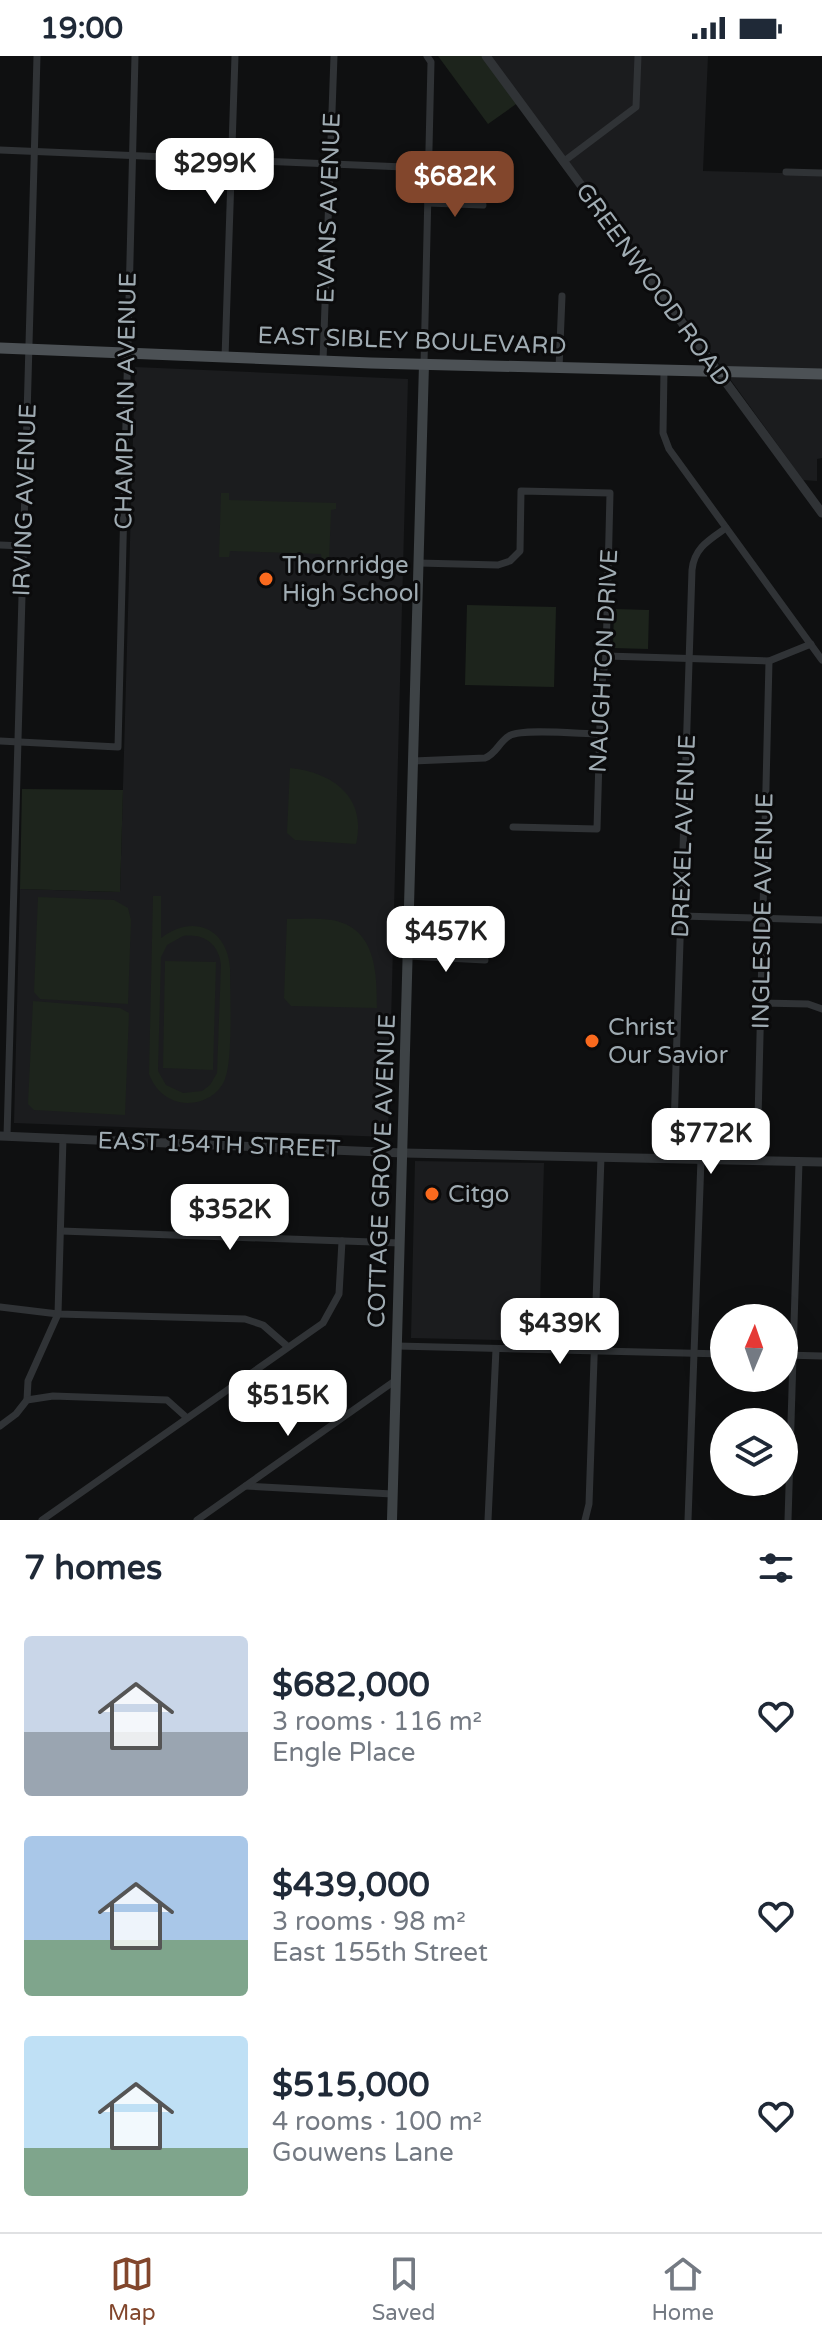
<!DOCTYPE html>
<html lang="en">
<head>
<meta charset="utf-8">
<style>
	:root { --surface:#fff; --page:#f6f6f7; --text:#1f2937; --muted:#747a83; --line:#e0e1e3; --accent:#82462c }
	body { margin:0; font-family:"Varela Round",sans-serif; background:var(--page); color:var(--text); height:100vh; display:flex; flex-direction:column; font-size:30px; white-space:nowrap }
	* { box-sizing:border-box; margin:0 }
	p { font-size:26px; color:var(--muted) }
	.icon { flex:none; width:44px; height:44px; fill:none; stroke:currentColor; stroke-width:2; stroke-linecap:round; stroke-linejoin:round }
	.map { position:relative; height:1464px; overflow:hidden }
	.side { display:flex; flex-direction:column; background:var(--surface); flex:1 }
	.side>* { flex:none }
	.needle { width:52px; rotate:2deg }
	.fabs { position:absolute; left:710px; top:1248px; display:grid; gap:16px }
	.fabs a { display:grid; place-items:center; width:88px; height:88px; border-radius:50%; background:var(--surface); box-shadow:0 8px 32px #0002; font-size:40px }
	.price { position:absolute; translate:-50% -68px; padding:0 18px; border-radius:16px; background:#fff; color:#222; font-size:26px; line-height:52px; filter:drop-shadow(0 2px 4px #0008) }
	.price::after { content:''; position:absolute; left:50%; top:48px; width:24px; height:18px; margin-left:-12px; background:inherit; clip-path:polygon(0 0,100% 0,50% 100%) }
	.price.selected { background:var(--accent); color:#fff }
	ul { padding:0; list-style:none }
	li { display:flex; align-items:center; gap:24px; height:200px; padding:0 24px }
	li span { display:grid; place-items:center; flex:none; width:224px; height:160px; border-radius:8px; color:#555 }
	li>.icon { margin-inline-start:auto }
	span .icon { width:96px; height:96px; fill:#fffc; stroke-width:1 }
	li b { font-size:34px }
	h2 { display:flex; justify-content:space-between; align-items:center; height:96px; padding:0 24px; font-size:34px }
	.status { display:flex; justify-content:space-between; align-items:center; height:56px; padding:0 40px; background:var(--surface); direction:ltr }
	.status svg { height:22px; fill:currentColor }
	.tab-bar { display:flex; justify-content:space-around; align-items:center; height:112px; border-top:2px solid var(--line); background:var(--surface); font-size:22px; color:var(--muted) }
	.tab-bar a { display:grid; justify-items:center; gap:4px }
	.tab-bar .selected { color:var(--accent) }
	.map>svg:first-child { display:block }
	.built { fill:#1b1c1e }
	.green { fill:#1d241c; fill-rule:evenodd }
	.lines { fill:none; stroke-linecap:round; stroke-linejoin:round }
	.minor { stroke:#303336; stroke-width:7 }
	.tertiary { stroke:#303336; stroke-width:9 }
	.secondary { stroke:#3e4346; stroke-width:10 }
	.primary { stroke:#4c5155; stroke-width:11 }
	.poi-dot { fill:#fa6a1e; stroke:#0b0b0c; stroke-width:3 }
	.labels { text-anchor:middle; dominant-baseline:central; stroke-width:6; stroke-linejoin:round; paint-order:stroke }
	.street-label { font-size:24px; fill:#a0acb3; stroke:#0b0b0c }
	.poi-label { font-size:24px; fill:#a0acb3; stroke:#0b0b0c; text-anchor:start }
</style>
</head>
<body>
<div class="status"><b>19:00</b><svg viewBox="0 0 49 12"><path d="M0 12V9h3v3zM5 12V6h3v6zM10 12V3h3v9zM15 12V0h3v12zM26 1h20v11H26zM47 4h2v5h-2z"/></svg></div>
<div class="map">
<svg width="822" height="1464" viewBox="0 0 822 1464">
	<rect width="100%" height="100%" fill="#0f1011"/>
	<g class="built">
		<path d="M 486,0 L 708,0 L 703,115 L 822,118 L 822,402 L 817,403 L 817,425 L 803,424 L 647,208 L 641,213 Z"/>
		<path d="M 135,311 L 408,323 L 388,1081 L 14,1067 L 20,833 L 120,836 Z"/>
		<path d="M 415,1105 L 544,1107 L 539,1285 L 411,1282 Z"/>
	</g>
	<g class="green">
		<path d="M 438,0 L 486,0 L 519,46 L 488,68 Z"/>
		<path d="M 221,437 L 229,437 L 229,444 L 336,447 L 336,453 L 331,454 L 329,506 L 322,505 L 321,498 L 230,495 L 229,501 L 219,501 Z"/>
		<path d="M 467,549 L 556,551 L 554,631 L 465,629 Z"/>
		<path d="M 614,553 L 649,554 L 648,593 L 613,592 Z"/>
		<path d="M 290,712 C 332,716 367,741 356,788 L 295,784 L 287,777 Z"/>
		<path d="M 22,733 L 123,734 L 120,836 L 20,833 Z"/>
		<path d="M 153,840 L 161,840 L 161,882 C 192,858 227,871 230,912 C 230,936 233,1004 225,1023 C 218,1041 198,1050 179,1046 C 165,1043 154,1032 149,1018 ZM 183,880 C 204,877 219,888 221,909 L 217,1017 L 210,1029 L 202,1035 L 183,1037 L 166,1029 L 158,1015 L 161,901 L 167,889 Z"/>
		<path d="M 38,841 L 114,844 L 128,852 L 131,864 L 128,948 L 40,943 L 34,936 Z"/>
		<path d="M 287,863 C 301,863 318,862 332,864 C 376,872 377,916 377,952 L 291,950 L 284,942 Z"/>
		<path d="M 165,905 L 216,906 L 213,1014 L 163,1012 Z"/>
		<path d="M 33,945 L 120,952 L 129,957 L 125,1059 L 34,1054 L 28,1048 Z"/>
	</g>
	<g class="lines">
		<g class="minor">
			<path d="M 0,94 L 428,112"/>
			<path d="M 563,106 L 636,51 L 638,0"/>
			<path d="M 786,116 L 822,117"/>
			<path d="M 428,147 L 483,149"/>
			<path d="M 225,302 L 235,0"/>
			<path d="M 323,305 L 334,0"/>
			<path d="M 424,308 L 431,6 L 427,0"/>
			<path d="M 559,312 L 562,240"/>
			<path d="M 664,314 L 663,377 L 669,393 L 822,604"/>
			<path d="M 0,489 L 23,490"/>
			<path d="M 418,507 L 498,509 L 510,505 L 520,495 L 521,435 L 610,437 L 606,600 L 601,633 L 597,773 L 513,771"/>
			<path d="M 606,600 L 769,605 L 811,588"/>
			<path d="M 0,685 L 118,691 L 135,0"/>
			<path d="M 413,705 L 485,702 C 496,698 499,686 509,680 C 521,672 581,678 600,678"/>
			<path d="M 681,860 L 822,864"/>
			<path d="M 408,900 L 485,904"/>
			<path d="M 761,947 L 808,948 L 822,953"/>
			<path d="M 7,1080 L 37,0"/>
			<path d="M 673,1103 L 692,514 C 694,492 709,484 726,472"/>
			<path d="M 757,1105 L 769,605"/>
			<path d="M 61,1175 L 400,1187"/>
			<path d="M 0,1251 L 58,1258 L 245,1263 L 263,1269 L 287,1290"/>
			<path d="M 397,1290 L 724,1298"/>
			<path d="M 784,1299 L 822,1300"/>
			<path d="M 27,1344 L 28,1325 L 58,1258 L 63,1082"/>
			<path d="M 0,1370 L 16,1358 L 27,1344 L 53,1340 L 167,1344 L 186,1361"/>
			<path d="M 246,1430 L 392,1438"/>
			<path d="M 42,1464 L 323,1267 L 339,1238 L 342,1185"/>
			<path d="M 197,1464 L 396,1324"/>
			<path d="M 488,1464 L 496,1293"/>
			<path d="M 585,1464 L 589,1448 L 601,1101"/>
			<path d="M 688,1464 L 701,1103"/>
			<path d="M 788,1464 L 799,1106"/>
		</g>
		<g class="tertiary">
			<path d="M 486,0 L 822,457"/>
			<path d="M 0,1080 L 404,1097 L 822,1106"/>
		</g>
		<path class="secondary" d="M 392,1464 L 424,308"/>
		<path class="primary" d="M 0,292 L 371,307 L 822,318"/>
	</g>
	<g class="poi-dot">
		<circle cx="266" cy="523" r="8"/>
		<circle cx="592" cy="985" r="8"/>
		<circle cx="432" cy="1138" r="8"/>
	</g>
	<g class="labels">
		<g class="street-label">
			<text transform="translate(329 152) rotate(-88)">EVANS AVENUE</text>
			<text transform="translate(653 229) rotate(54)">GREENWOOD ROAD</text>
			<text transform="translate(412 285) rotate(2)">EAST SIBLEY BOULEVARD</text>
			<text transform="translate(126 345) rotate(-89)">CHAMPLAIN AVENUE</text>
			<text transform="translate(25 444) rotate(-88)">IRVING AVENUE</text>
			<text transform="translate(604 605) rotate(-87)">NAUGHTON DRIVE</text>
			<text transform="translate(684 780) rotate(-88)">DREXEL AVENUE</text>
			<text transform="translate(763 855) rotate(-89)">INGLESIDE AVENUE</text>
			<text transform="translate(219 1089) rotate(2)">EAST 154TH STREET</text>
			<text transform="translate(382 1115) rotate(-88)">COTTAGE GROVE AVENUE</text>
		</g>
		<g class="poi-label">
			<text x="282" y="509">Thornridge<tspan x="282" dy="28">High School</tspan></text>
			<text x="608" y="971">Christ<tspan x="608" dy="28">Our Savior</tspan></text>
			<text x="448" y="1138">Citgo</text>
		</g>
	</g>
</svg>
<div class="fabs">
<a><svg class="needle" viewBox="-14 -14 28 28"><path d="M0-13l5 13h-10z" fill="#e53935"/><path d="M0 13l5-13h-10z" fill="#747a83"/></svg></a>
<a><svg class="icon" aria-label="layers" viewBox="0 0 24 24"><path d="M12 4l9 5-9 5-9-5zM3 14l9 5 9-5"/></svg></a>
</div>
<b class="price" style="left:215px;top:150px">$299K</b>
<b class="price selected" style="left:455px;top:163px">$682K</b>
<b class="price" style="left:446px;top:918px">$457K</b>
<b class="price" style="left:711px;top:1120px">$772K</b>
<b class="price" style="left:230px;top:1196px">$352K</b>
<b class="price" style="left:560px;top:1310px">$439K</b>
<b class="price" style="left:288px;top:1382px">$515K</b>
</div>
<section class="side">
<h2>7 homes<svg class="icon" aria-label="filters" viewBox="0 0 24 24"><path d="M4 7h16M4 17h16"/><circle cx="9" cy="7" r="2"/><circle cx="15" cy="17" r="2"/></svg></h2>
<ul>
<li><span style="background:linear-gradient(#c9d6e8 60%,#9aa5b1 0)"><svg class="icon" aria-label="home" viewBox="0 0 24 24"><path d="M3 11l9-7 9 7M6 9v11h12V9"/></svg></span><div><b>$682,000</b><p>3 rooms · 116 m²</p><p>Engle Place</p></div><svg class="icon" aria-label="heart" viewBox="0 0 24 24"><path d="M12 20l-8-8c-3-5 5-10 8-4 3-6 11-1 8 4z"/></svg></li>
<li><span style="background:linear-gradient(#a9c7e8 65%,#7fa58c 0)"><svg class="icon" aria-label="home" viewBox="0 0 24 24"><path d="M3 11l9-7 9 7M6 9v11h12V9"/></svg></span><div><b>$439,000</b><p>3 rooms · 98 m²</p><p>East 155th Street</p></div><svg class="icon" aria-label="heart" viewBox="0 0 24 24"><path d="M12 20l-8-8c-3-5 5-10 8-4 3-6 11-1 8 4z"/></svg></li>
<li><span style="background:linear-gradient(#bfe0f5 70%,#7fa58c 0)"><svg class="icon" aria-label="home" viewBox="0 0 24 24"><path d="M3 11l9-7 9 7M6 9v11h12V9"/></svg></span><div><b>$515,000</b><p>4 rooms · 100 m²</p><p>Gouwens Lane</p></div><svg class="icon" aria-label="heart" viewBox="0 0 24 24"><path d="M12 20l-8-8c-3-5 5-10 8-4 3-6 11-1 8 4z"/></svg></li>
</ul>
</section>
<nav class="tab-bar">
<a class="selected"><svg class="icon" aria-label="map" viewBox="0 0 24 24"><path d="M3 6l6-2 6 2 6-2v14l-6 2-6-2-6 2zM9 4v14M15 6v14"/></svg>Map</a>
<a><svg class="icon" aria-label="saved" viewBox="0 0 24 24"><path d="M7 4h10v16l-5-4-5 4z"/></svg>Saved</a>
<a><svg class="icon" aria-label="home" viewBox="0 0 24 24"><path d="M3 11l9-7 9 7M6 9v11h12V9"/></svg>Home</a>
</nav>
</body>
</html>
